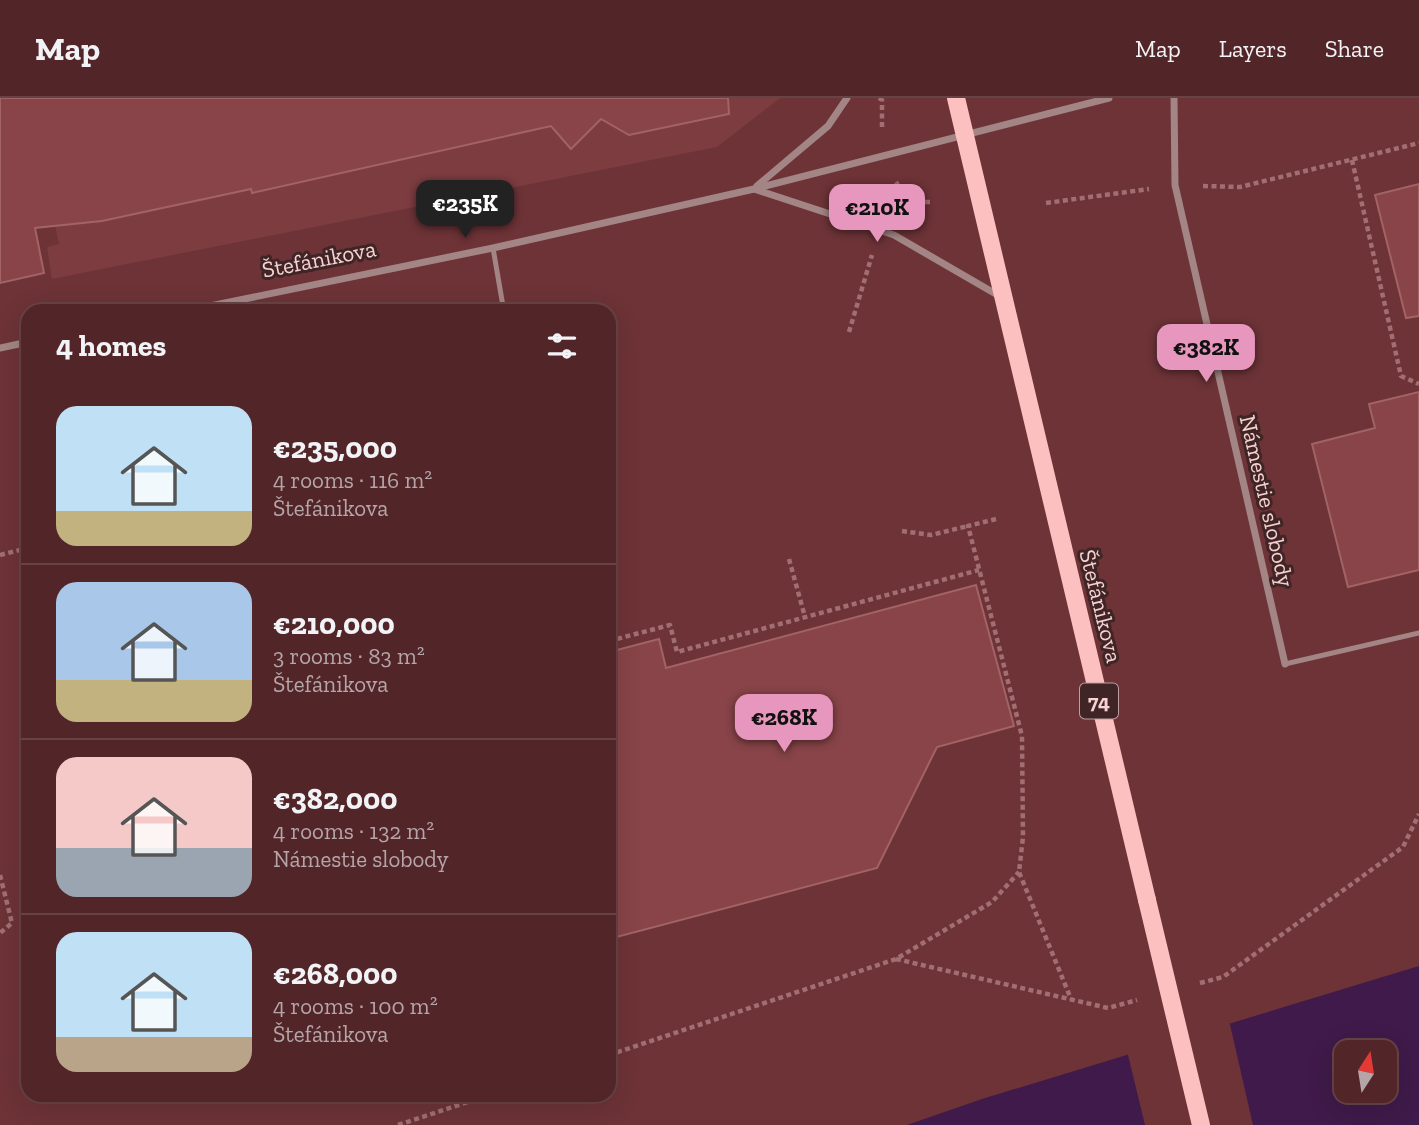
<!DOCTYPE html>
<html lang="en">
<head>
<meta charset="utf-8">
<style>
	:root { --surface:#522629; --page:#582e31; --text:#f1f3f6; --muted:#b5a5a8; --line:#684346; --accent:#e797bd }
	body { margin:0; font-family:"Zilla Slab",serif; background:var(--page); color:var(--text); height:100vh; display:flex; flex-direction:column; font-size:26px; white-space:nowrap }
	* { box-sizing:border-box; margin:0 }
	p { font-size:23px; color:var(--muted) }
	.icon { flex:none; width:38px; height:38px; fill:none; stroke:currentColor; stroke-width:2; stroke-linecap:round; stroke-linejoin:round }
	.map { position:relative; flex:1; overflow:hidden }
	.side { position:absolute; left:21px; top:206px; width:595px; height:798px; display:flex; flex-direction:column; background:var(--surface); border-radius:21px; box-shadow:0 7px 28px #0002,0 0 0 2px var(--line) }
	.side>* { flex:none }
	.needle { width:46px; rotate:12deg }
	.buttons { position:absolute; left:1334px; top:942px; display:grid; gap:14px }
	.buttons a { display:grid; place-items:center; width:63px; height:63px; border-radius:14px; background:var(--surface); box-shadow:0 7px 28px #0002,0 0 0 2px var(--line); font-size:35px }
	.price { position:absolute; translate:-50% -60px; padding:0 16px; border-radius:14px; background:var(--accent); color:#111; font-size:23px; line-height:46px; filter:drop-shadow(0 2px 4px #0008) }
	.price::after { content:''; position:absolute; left:50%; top:42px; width:21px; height:16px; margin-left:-10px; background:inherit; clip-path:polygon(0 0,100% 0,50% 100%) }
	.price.active { background:#222; color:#fff }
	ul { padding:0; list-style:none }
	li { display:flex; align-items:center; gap:21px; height:175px; padding:0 35px }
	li+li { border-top:2px solid var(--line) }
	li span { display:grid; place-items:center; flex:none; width:196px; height:140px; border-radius:21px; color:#555 }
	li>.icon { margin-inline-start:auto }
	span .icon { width:84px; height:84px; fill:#fffc; stroke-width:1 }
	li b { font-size:30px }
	h2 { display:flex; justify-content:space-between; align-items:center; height:84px; padding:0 35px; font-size:30px }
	header { display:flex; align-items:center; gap:42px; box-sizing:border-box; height:98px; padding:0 35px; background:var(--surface); border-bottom:2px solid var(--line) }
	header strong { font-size:33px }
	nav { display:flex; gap:38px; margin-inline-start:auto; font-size:24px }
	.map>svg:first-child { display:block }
	.built { fill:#7c3c40 }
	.water { fill:#3f1a4a; fill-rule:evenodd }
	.pier { fill:#6d3337 }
	.building { fill:#884448; stroke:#a26365; stroke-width:2 }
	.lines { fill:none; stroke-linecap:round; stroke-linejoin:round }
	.path { stroke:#a16f72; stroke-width:4.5; stroke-dasharray:5 3.5; stroke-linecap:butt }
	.service { stroke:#a38585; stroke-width:5 }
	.minor { stroke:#a38585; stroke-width:7 }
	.primary { stroke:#fdc0c1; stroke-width:18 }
	.primary-bridge { stroke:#fdc0c1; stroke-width:18 }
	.labels { text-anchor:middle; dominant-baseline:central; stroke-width:6; stroke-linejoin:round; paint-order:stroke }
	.shield { fill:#402526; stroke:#c09e9e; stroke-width:2 }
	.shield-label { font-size:21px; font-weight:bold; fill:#f7d2d2 }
	.street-label { font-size:23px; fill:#f7d2d2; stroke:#402526 }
</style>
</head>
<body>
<header>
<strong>Map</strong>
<nav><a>Map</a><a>Layers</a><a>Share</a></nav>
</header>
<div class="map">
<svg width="1419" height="1027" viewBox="0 0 1419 1027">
	<rect width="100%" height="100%" fill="#6d3337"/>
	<path class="built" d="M 27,0 L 780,0 L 717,49 L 52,181 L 47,149 L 59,146 Z"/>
	<path class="water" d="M 1419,868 L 1419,1027 L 907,1027 L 982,1001 ZM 1346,954 L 1384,954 L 1384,992 L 1346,992 Z"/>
	<path class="pier" d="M 1229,922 L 1253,1027 L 1145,1027 L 1127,953 Z"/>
	<g class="building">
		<path d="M 0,0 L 728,0 L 729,16 L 629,37 L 601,21 L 571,51 L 551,28 L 252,95 L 251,91 L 102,123 L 35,130 L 44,175 L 0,185 Z"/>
		<path d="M 1419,86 L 1419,218 L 1406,220 L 1375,97 Z"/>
		<path d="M 1419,294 L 1419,472 L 1348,489 L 1312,346 L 1375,330 L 1369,306 Z"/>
		<path d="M 976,487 L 1014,628 L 937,649 L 877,770 L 609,841 L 609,554 L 659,541 L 666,570 Z"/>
	</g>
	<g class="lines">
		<g class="path">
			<path d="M 879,0 L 882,2 L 882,29"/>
			<path d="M 1352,62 L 1401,278 L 1419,286"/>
			<path d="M 896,84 L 908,104 L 904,114"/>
			<path d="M 1203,88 L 1240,89 L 1419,45"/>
			<path d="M 908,104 L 933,104"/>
			<path d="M 1046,105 L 1149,91"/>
			<path d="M 849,234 L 872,157"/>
			<path d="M 996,421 L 968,428 L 1022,638 L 1023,739 L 1019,774 L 1071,901"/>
			<path d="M 902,433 L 931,437 L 968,428"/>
			<path d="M 0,457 L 28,450"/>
			<path d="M 789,461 L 805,519"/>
			<path d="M 609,543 L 670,527 L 677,554 L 979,472"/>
			<path d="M 0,777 L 12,825 L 0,835"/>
			<path d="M 896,861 L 1108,910 L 1137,902"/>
			<path d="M 1200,885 L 1223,879 L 1403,749 L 1419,716"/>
			<path d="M 609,957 L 896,861 L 992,804 L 1019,774"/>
			<path d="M 398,1027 L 486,998"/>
		</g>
		<g class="service">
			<path d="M 493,150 L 504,214"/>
			<path d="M 1285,566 L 1419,535"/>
		</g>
		<g class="minor">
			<path d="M 1174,0 L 1175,87 L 1285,566"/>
			<path d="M 757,88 L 828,28 L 847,0"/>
			<path d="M 754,91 L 894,137 L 1001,199"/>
			<path d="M 181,214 L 493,150 L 754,91 L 1109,0"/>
			<path d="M 0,250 L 28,244"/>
		</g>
		<path class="primary" d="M 956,0 L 1147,802"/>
		<path class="primary-bridge" d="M 1147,802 L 1201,1027"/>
	</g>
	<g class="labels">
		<rect class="shield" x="1080" y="585.5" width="38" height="35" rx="5"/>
		<g class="shield-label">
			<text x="1099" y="603">74</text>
		</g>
		<g class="street-label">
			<text transform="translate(319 161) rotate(-11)">Štefánikova</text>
			<text transform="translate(1267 403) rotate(77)">Námestie slobody</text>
			<text transform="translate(1101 508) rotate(76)">Štefánikova</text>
		</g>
	</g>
</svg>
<div class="buttons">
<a><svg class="needle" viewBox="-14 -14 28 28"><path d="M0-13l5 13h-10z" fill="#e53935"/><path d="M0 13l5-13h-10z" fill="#b5a5a8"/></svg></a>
</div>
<b class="price active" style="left:465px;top:142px">€235K</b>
<b class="price" style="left:877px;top:146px">€210K</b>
<b class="price" style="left:1206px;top:286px">€382K</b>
<b class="price" style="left:784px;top:656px">€268K</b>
<section class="side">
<h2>4 homes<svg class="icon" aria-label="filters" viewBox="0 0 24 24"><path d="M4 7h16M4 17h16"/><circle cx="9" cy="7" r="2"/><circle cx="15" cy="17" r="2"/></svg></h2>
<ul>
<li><span style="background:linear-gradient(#bfe0f5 75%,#c2b280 0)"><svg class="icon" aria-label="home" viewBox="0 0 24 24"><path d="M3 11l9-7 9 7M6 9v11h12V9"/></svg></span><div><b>€235,000</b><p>4 rooms · 116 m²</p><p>Štefánikova</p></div></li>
<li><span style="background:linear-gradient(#a9c7e8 70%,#c2b280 0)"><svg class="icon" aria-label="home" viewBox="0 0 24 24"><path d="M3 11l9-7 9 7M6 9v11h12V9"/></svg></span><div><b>€210,000</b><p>3 rooms · 83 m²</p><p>Štefánikova</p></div></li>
<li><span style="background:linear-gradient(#f6c9c9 65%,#9aa5b1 0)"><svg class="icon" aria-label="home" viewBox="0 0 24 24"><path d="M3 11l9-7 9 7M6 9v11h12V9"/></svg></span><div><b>€382,000</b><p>4 rooms · 132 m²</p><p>Námestie slobody</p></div></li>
<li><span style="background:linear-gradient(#bfe0f5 75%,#b9a48a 0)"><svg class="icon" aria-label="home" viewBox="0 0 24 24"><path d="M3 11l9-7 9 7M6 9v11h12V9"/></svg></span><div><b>€268,000</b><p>4 rooms · 100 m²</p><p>Štefánikova</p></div></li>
</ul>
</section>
</div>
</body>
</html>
